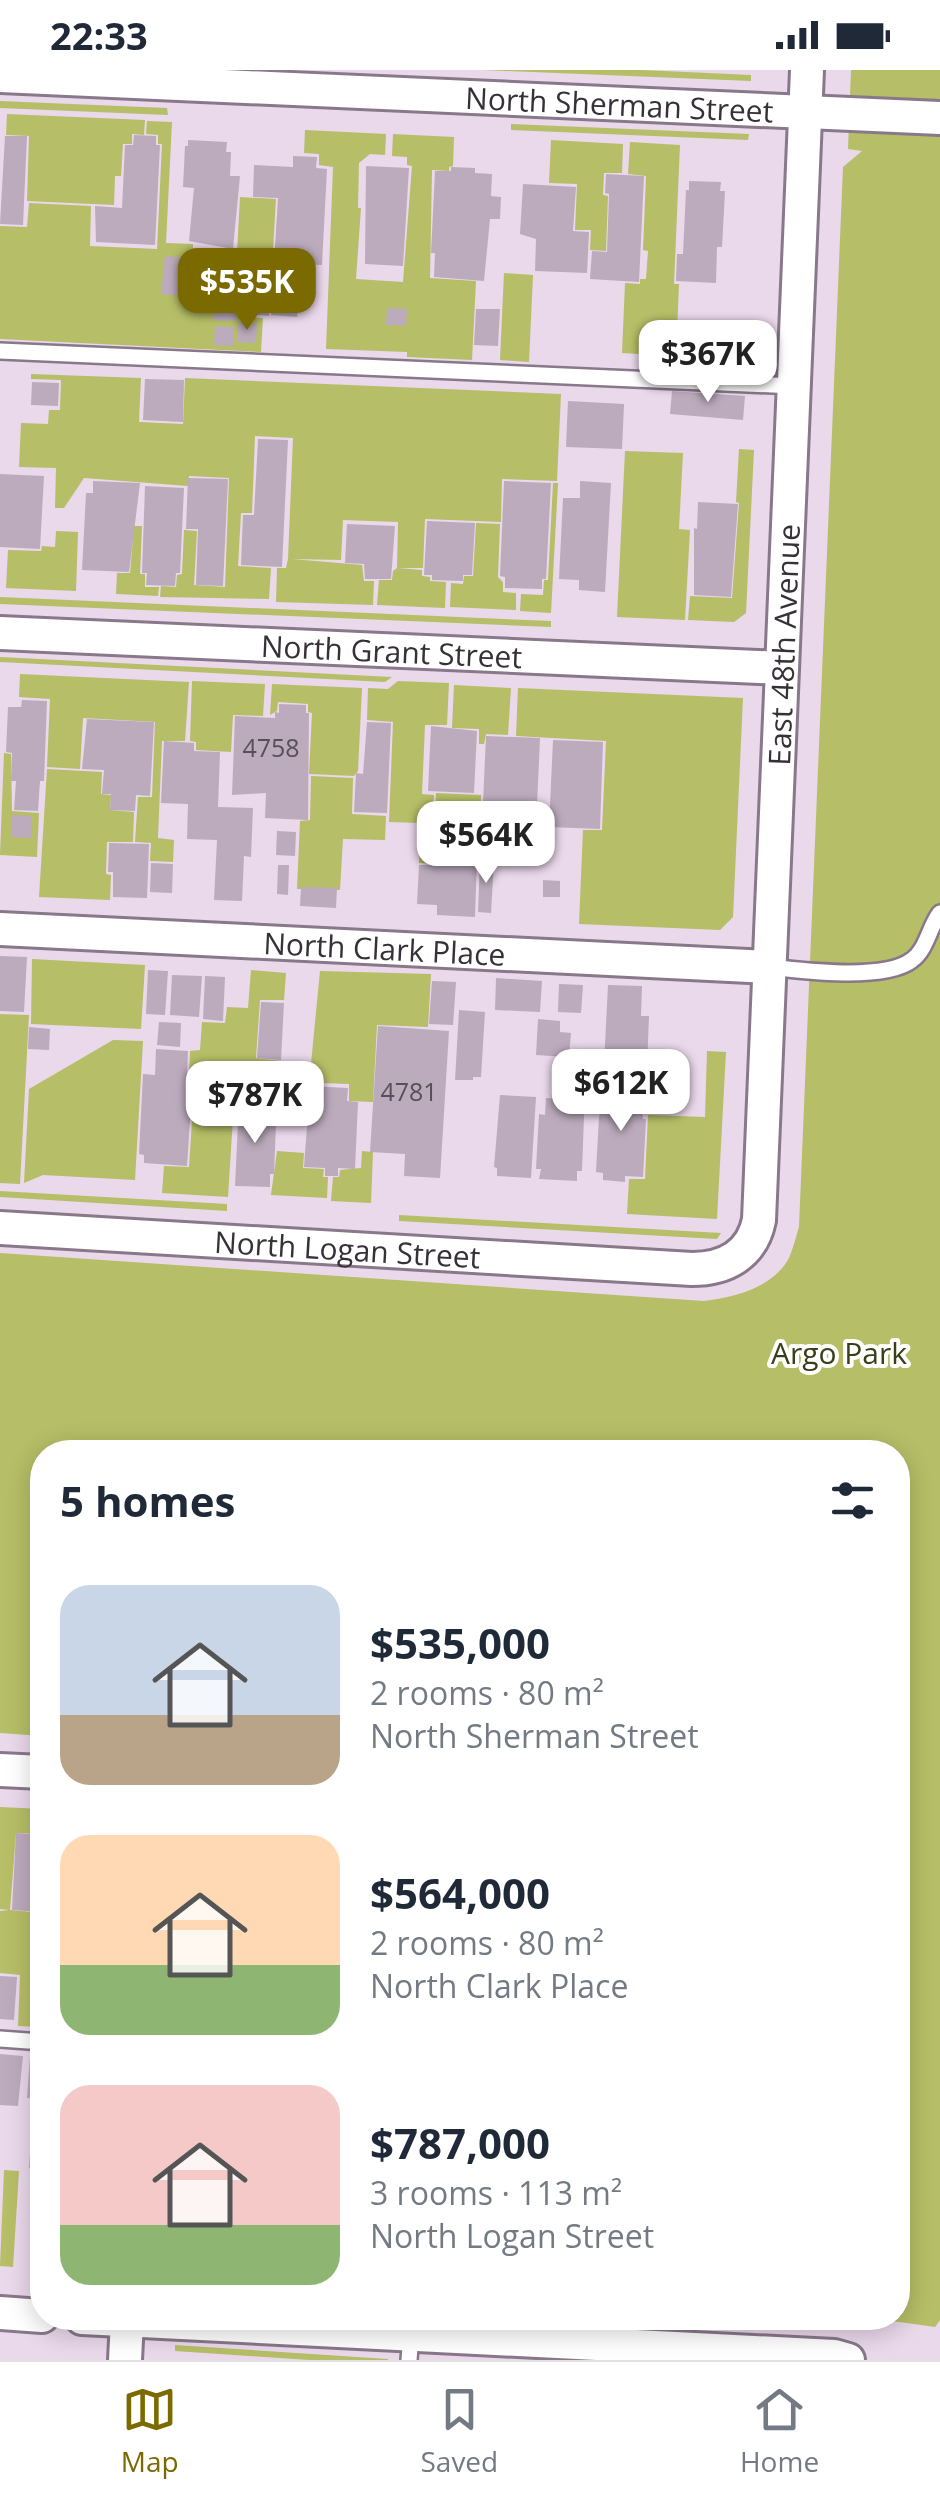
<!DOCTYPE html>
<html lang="en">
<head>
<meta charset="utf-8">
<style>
	:root { --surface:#fff; --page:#f6f6f7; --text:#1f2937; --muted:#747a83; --line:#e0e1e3; --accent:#7a6a00 }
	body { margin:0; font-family:"Open Sans",sans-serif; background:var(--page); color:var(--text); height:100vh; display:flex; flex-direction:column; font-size:38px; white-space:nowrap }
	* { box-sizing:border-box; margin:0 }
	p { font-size:32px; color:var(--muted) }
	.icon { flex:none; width:55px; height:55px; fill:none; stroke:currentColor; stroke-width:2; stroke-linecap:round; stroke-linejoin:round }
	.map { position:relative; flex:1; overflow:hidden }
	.panel { position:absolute; left:30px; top:1370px; width:880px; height:890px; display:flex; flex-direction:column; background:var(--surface); border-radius:40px; box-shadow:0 5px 25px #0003 }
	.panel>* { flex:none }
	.price { position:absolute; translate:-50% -85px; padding:0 22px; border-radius:20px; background:#fff; color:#222; font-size:32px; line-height:65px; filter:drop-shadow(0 2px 5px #0008) }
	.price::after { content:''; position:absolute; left:50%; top:60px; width:30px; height:22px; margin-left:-15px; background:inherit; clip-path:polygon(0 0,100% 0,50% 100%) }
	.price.selected { background:var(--accent); color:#fff }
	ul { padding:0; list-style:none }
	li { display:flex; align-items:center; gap:30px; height:250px; padding:0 30px }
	li span { display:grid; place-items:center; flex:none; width:280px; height:200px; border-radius:30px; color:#555 }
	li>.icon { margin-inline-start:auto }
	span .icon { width:120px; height:120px; fill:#fffc; stroke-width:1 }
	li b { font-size:42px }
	h2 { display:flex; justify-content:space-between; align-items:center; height:120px; padding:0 30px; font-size:42px }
	.status { display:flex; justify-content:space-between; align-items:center; height:70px; padding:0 50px; background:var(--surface); direction:ltr }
	.status svg { height:28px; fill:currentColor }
	.tabs { display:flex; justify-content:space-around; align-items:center; height:140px; border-top:2px solid var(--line); background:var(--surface); font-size:28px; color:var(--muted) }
	.tabs a { display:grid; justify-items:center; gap:5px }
	.tabs .selected { color:var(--accent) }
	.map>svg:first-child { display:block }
	.green { fill:#b6be67 }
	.building { fill:#bcabbd }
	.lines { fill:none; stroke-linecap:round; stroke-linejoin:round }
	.lane-casing { stroke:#88788a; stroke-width:20 }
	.street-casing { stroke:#88788a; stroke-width:38 }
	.lane { stroke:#fff; stroke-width:15 }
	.street { stroke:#fff; stroke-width:32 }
	.labels { text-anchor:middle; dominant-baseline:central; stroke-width:8; stroke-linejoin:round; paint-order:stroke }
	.number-label { font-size:25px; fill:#584f59 }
	.street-label { font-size:30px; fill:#373038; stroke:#fff }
	.park-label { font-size:30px; fill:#3b3f19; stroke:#fff }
</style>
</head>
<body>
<div class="status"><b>22:33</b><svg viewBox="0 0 49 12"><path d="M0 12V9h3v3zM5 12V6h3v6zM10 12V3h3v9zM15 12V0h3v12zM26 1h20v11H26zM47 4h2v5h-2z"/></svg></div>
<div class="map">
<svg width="940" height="2290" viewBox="0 0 940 2290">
	<rect width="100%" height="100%" fill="#ead8eb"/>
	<g class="green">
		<path d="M 482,0 L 642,0 L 751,5 L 751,11 Z"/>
		<path d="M 851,0 L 940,0 L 940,2250 L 935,2257 L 871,2248 L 898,2248 L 898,1382 L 42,1382 L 42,1666 L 0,1663 L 0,1183 L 704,1231 C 734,1227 773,1218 789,1188 C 793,1179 796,1167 799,1157 L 843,97 L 862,81 L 848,79 Z"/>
		<path d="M 0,31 L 167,38 L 168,45 L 0,38 Z"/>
		<path d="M 7,44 L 145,50 L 144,65 L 132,64 L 132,74 L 123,74 L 121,106 L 115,106 L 114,135 L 27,131 L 29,66 L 6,65 Z"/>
		<path d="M 147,51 L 172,52 L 166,173 L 193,174 L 193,178 L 210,179 L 211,182 L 237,183 L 240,127 L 276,129 L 271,214 L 248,214 L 246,247 L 263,248 L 261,282 L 0,269 L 0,156 L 27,157 L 29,133 L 91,136 L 90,176 L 157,179 L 162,74 L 158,74 L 158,65 L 146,64 Z"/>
		<path d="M 511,54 L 749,64 L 748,70 L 511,60 Z"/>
		<path d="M 305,60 L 386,64 L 385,85 L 370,84 L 359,93 L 358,138 L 361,138 L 356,209 L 403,212 L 412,96 L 407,95 L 407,87 L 392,86 L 393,64 L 454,67 L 453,96 L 449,97 L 449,101 L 432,100 L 430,208 L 476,211 L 472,290 L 407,287 L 407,282 L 326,279 L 333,97 L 319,95 L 319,84 L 304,83 Z"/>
		<path d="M 551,70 L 623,74 L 622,103 L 604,103 L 603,125 L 608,126 L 606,181 L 590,180 L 591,160 L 575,160 L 577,114 L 549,113 Z"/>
		<path d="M 630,72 L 680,75 L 674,214 L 679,214 L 676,286 L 622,283 L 625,213 L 640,214 L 640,209 L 646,209 L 648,181 L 643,180 L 646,106 L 628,104 Z"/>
		<path d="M 504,203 L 533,205 L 529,292 L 500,290 Z"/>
		<path d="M 31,304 L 141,308 L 139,352 L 183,354 L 185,308 L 561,324 L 557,411 L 502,409 L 501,452 L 425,449 L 423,498 L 398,498 L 422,500 L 422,506 L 430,507 L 430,511 L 446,512 L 445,538 L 377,535 L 379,510 L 392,510 L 393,501 L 397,498 L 398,452 L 343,450 L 341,490 L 292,489 L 362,495 L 364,511 L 374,511 L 373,535 L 276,532 L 277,498 L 286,498 L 288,489 L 293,368 L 255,366 L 252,443 L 241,443 L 238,496 L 271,498 L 269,529 L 160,527 L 161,516 L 176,517 L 177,505 L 182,504 L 184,460 L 197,461 L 194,515 L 225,517 L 229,408 L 189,406 L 188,416 L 84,408 L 64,438 L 55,438 L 56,398 L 19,397 L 21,353 L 48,354 L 49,340 L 60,340 L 61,310 L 31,309 Z"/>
		<path d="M 739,379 L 754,380 L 746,543 L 734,552 L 688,550 L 690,526 L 732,528 L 739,433 L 736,432 Z"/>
		<path d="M 625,381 L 683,383 L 679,459 L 690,460 L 685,550 L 617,547 Z"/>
		<path d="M 553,413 L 558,413 L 551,543 L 520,541 L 521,524 L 543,525 L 544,510 L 548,510 Z"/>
		<path d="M 476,453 L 500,454 L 498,507 L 503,512 L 503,522 L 516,523 L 516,540 L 450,537 L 451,513 L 463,514 L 464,506 L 473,506 Z"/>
		<path d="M 134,456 L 142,456 L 140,504 L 145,504 L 145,517 L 159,517 L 158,526 L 116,524 L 117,503 L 130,503 Z"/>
		<path d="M 56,461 L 78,462 L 76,521 L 6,518 L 8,480 L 41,481 L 42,476 L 55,477 Z"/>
		<path d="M 0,527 L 551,551 L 551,557 L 0,534 Z"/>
		<path d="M 0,587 L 392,607 L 385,612 L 0,592 Z"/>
		<path d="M 20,604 L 189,612 L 185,671 L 162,671 L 158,768 L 174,770 L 173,792 L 150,791 L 151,773 L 135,772 L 138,727 L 152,727 L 155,652 L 83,648 L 80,699 L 47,697 L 50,629 L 19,627 Z"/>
		<path d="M 192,611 L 265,614 L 263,646 L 233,645 L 231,682 L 196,680 L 196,672 L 190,671 Z"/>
		<path d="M 398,611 L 449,613 L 447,655 L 425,655 L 422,724 L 434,725 L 433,742 L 420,742 L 419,753 L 389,752 L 393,652 L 367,650 L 368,618 L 388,619 Z"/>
		<path d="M 272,614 L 362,618 L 358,701 L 354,706 L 309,704 L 312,643 L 308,642 L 308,634 L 278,632 L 277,641 L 270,645 Z"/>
		<path d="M 454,615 L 511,618 L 508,665 L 486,664 L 484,674 L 479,674 L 479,659 L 452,658 Z"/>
		<path d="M 518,618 L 743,628 L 733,847 L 720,860 L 579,854 L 583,760 L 602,760 L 606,671 L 516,666 Z"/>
		<path d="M 4,683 L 11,684 L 12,741 L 39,743 L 37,787 L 0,785 Z"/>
		<path d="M 47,699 L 102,702 L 101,724 L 111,725 L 110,740 L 134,742 L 133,772 L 107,772 L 106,804 L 111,805 L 110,830 L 39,827 Z"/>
		<path d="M 311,706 L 353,708 L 352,744 L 386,746 L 385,770 L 343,769 L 340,820 L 297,819 L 300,751 L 310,750 Z"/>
		<path d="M 436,723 L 481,725 L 479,785 L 438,784 L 437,794 L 419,793 L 421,744 L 435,745 Z"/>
		<path d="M 32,889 L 145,895 L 141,959 L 31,954 Z"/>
		<path d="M 251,900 L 286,903 L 284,930 L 260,930 L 256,988 L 281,991 L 278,1034 L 234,1032 L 228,1127 L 162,1123 L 164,1096 L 189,1097 L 195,1005 L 189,1004 L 190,981 L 200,980 L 202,952 L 225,953 L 227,937 L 248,938 Z"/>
		<path d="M 320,901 L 431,904 L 428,957 L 377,955 L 373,1032 L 349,1031 L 349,1014 L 322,1013 L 322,1006 L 310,1004 Z"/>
		<path d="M 0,944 L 29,945 L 20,1114 L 0,1113 Z"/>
		<path d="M 113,970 L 143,971 L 135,1110 L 43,1105 L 24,1113 L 29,1019 Z"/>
		<path d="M 707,981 L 726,982 L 717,1149 L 627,1144 L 629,1109 L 645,1109 L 648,1045 L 705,1047 Z"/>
		<path d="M 277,1081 L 304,1083 L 303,1098 L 324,1099 L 323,1107 L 328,1107 L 327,1128 L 271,1125 Z"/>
		<path d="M 362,1081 L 373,1082 L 371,1133 L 331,1131 L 333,1107 L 339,1107 L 340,1100 L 361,1098 Z"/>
		<path d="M 0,1121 L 227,1134 L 227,1141 L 0,1127 Z"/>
		<path d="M 399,1145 L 721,1163 L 717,1169 L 399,1151 Z"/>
		<path d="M 0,1737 L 42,1739 L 42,1764 L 16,1763 L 10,1840 L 42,1843 L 42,1957 L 18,1956 L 20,1905 L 0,1903 L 0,1841 L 9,1840 L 0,1839 Z"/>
		<path d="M 4,2100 L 19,2101 L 13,2197 L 0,2196 Z"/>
		<path d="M 175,2275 L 388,2289 L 388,2290 L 309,2290 L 175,2281 Z"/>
	</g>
	<g class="building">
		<path d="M 134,65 L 156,66 L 156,75 L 160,75 L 155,175 L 96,172 L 95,136 L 122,138 L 125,75 L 133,75 Z"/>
		<path d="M 5,66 L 27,66 L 23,155 L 0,154 Z"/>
		<path d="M 188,70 L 227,72 L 226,82 L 231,82 L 230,106 L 240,106 L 233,179 L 189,171 L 194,118 L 183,117 L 185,76 L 188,76 Z"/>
		<path d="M 293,86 L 317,87 L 316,98 L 327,99 L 322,195 L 274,193 L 278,128 L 253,127 L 254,95 L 293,97 Z"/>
		<path d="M 366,96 L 409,98 L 403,196 L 365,194 Z"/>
		<path d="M 451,97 L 475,98 L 475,103 L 492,104 L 491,126 L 501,127 L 500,149 L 490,149 L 484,211 L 434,207 L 435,183 L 431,183 L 435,101 L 451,101 Z"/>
		<path d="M 606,104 L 644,106 L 639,212 L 590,209 L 592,181 L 607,182 L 609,124 L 605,123 Z"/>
		<path d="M 689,111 L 721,112 L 720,121 L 725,121 L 722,177 L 717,177 L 716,213 L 676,211 L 677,184 L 683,184 L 686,120 L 689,120 Z"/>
		<path d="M 523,114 L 576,117 L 573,161 L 589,162 L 587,203 L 535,201 L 536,169 L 520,164 Z"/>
		<path d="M 165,186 L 187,188 L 184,226 L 161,224 Z"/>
		<path d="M 217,206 L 236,207 L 235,251 L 214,250 Z"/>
		<path d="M 251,217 L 271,219 L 269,246 L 248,244 L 249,238 L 242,238 L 244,219 Z"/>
		<path d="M 273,217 L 300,220 L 297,247 L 271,245 Z"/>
		<path d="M 387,238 L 407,239 L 406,256 L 386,255 Z"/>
		<path d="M 476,239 L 500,239 L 498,276 L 474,275 Z"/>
		<path d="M 238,253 L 257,254 L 256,273 L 237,272 Z"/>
		<path d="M 215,256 L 234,257 L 233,276 L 214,275 Z"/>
		<path d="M 145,309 L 184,310 L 183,352 L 143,350 Z"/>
		<path d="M 32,312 L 59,313 L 58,336 L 31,335 Z"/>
		<path d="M 672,321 L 745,326 L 743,350 L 670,344 Z"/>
		<path d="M 568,331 L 624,334 L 622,379 L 566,377 Z"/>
		<path d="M 258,369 L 288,370 L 282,497 L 241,495 L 243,445 L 254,445 Z"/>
		<path d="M 0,404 L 44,406 L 40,479 L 0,477 Z"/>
		<path d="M 188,408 L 228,409 L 223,516 L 196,515 L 198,459 L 186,459 Z"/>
		<path d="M 93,411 L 140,413 L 129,502 L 82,500 L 86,423 L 93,423 Z"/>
		<path d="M 504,411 L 551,413 L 546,509 L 542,509 L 542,519 L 505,518 L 505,507 L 500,506 Z"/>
		<path d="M 580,411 L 611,413 L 605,522 L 579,520 L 579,510 L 559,509 L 563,428 L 580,428 Z"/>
		<path d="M 145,416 L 184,418 L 180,503 L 176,503 L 175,516 L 146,515 L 147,503 L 142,503 Z"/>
		<path d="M 698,432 L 738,434 L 731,527 L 694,525 L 694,458 L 697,459 Z"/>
		<path d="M 427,451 L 475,453 L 472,505 L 463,505 L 463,511 L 432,510 L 432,505 L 424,505 Z"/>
		<path d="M 347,454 L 395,456 L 391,509 L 365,509 L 364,494 L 345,493 Z"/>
		<path d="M 22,630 L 47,631 L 44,711 L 40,711 L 38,741 L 14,740 L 16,711 L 11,711 L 12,683 L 6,682 L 8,637 L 21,637 Z"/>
		<path d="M 279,634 L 306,635 L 306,643 L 309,643 L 308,750 L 265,748 L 266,723 L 232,725 L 235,646 L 275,648 L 275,642 L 279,643 Z"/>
		<path d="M 87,649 L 154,652 L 150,726 L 136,725 L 135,741 L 110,740 L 111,724 L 102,724 L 104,700 L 82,699 Z"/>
		<path d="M 367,652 L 391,653 L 387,743 L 354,742 L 356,703 L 363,704 Z"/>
		<path d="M 431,656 L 477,661 L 474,723 L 428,721 Z"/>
		<path d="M 486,666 L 540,668 L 536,758 L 531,758 L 530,768 L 536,769 L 535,789 L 512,788 L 511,756 L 482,755 Z"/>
		<path d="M 553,670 L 603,672 L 600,759 L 549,757 Z"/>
		<path d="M 164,671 L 194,673 L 194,681 L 220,682 L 218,737 L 253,738 L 251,787 L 244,786 L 242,831 L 214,830 L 217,770 L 187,769 L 188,734 L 161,733 Z"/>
		<path d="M 12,745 L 32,746 L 31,768 L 11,767 Z"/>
		<path d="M 277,761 L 296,762 L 295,786 L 276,785 Z"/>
		<path d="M 109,773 L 149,774 L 147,828 L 113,827 L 113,802 L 108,802 Z"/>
		<path d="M 440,786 L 477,787 L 475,847 L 437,845 L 437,835 L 417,834 L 419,795 L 440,795 Z"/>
		<path d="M 480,790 L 494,791 L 491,843 L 478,842 Z"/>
		<path d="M 151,793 L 173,794 L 172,823 L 150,822 Z"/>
		<path d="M 278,795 L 289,795 L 288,825 L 277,824 Z"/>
		<path d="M 543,810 L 560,811 L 560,827 L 543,827 Z"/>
		<path d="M 301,817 L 337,818 L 336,838 L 300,836 Z"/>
		<path d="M 0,886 L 27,887 L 24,942 L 0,941 Z"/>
		<path d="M 148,900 L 168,901 L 165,945 L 146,944 Z"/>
		<path d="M 172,905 L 202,906 L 199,947 L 170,945 Z"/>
		<path d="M 205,906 L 225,907 L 223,951 L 203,949 Z"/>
		<path d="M 496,908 L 542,911 L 540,942 L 495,940 Z"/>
		<path d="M 432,911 L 456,912 L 453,955 L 429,954 Z"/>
		<path d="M 559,914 L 583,915 L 581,943 L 558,942 Z"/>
		<path d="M 608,915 L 642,916 L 641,946 L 649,946 L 647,997 L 604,995 Z"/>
		<path d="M 261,932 L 284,933 L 281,990 L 257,988 Z"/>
		<path d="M 459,940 L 485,942 L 481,1007 L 473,1007 L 473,1010 L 455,1010 Z"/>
		<path d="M 538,949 L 560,951 L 560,962 L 571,963 L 569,987 L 536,985 Z"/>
		<path d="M 159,952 L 181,953 L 180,977 L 157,975 Z"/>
		<path d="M 378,956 L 449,961 L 440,1108 L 404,1106 L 405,1084 L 370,1082 Z"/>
		<path d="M 29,957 L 50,959 L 49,980 L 28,979 Z"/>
		<path d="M 156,979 L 188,981 L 187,1006 L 193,1006 L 187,1096 L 144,1093 L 144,1085 L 139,1084 L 143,1004 L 155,1005 Z"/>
		<path d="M 563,995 L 581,996 L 579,1029 L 583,1029 L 584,1047 L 582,1101 L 577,1101 L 577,1111 L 539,1109 L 541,1099 L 536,1099 L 539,1044 L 545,1045 L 546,1028 L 561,1029 Z"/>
		<path d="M 607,1014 L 640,1016 L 643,1049 L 646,1049 L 643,1107 L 625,1106 L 625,1112 L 603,1110 L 603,1103 L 596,1102 L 599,1047 Z"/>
		<path d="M 310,1016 L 348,1018 L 347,1031 L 358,1032 L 355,1099 L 338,1098 L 338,1106 L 325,1106 L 325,1098 L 304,1097 Z"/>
		<path d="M 500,1025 L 536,1027 L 531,1108 L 497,1106 L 497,1098 L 494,1097 Z"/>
		<path d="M 239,1033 L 273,1035 L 273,1054 L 276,1054 L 274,1104 L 270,1104 L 270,1117 L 235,1116 Z"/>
		<path d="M 16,1763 L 42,1765 L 42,1842 L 12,1840 Z"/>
		<path d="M 0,1906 L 17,1907 L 14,1950 L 0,1949 Z"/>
		<path d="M 0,1984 L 23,1986 L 18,2036 L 0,2035 Z"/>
		<path d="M 30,1986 L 42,1987 L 42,2029 L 27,2028 Z"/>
		<path d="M 31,2066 L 42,2067 L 42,2099 L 29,2098 Z"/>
	</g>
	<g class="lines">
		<g class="lane-casing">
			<g id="lane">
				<path d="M 0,281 L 794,316"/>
				<path d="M 770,897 C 803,901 885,911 912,890 C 927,879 929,857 940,843"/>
				<path d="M 0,1969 L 42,1972"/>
				<path d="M 409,2290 L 411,2264"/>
			</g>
		</g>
		<g class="street-casing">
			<g id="street">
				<path id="s1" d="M 0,6 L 940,48"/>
				<path id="s2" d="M 0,563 L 782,598"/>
				<path id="s3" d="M 0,859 L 770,897"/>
				<path id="s4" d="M 0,1158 L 692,1199 C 725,1199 752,1185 759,1150 L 807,0"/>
				<path d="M 0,1700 L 42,1702"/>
				<path d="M 0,2243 L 42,2246"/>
				<path d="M 82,2248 L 834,2286 L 848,2290"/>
				<path d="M 125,2290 L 127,2250"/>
			</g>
		</g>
		<use href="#lane" class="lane"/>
		<use href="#street" class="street"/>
	</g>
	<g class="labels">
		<g class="number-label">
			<text x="271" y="677">4758</text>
			<text x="409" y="1021">4781</text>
		</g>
		<g class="street-label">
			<text stroke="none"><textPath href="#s1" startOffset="620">North Sherman Street</textPath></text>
			<text stroke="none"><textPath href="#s4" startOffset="1360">East 48th Avenue</textPath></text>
			<text stroke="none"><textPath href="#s2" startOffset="392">North Grant Street</textPath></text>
			<text stroke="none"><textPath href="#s3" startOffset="385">North Clark Place</textPath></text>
			<text stroke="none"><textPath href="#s4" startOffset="348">North Logan Street</textPath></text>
		</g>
		<g class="park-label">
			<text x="839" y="1282">Argo Park</text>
		</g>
	</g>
</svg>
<b class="price selected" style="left:247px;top:263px">$535K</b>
<b class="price" style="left:708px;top:335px">$367K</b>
<b class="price" style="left:486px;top:816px">$564K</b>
<b class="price" style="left:621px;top:1064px">$612K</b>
<b class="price" style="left:255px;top:1076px">$787K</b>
<section class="panel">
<h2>5 homes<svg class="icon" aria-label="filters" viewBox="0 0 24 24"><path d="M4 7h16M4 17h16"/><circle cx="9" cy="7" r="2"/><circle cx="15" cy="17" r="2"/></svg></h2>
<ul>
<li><span style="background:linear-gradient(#c9d6e8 65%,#b9a48a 0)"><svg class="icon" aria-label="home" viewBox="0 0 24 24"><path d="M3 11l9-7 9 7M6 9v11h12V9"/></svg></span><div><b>$535,000</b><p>2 rooms · 80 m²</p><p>North Sherman Street</p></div></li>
<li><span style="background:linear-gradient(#ffd9b3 65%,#8fb573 0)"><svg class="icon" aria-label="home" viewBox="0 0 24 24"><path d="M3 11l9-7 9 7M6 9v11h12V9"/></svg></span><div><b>$564,000</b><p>2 rooms · 80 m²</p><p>North Clark Place</p></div></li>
<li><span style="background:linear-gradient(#f6c9c9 70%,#8fb573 0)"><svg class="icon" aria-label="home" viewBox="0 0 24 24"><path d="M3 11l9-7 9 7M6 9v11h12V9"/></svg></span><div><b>$787,000</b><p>3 rooms · 113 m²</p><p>North Logan Street</p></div></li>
</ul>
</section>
</div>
<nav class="tabs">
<a class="selected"><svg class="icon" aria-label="map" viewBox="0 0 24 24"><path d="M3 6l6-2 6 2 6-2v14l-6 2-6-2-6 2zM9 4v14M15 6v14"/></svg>Map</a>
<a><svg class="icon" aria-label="saved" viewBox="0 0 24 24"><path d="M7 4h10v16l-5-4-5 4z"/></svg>Saved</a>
<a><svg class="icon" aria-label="home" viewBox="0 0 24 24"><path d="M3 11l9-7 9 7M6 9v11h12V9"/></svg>Home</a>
</nav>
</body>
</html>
